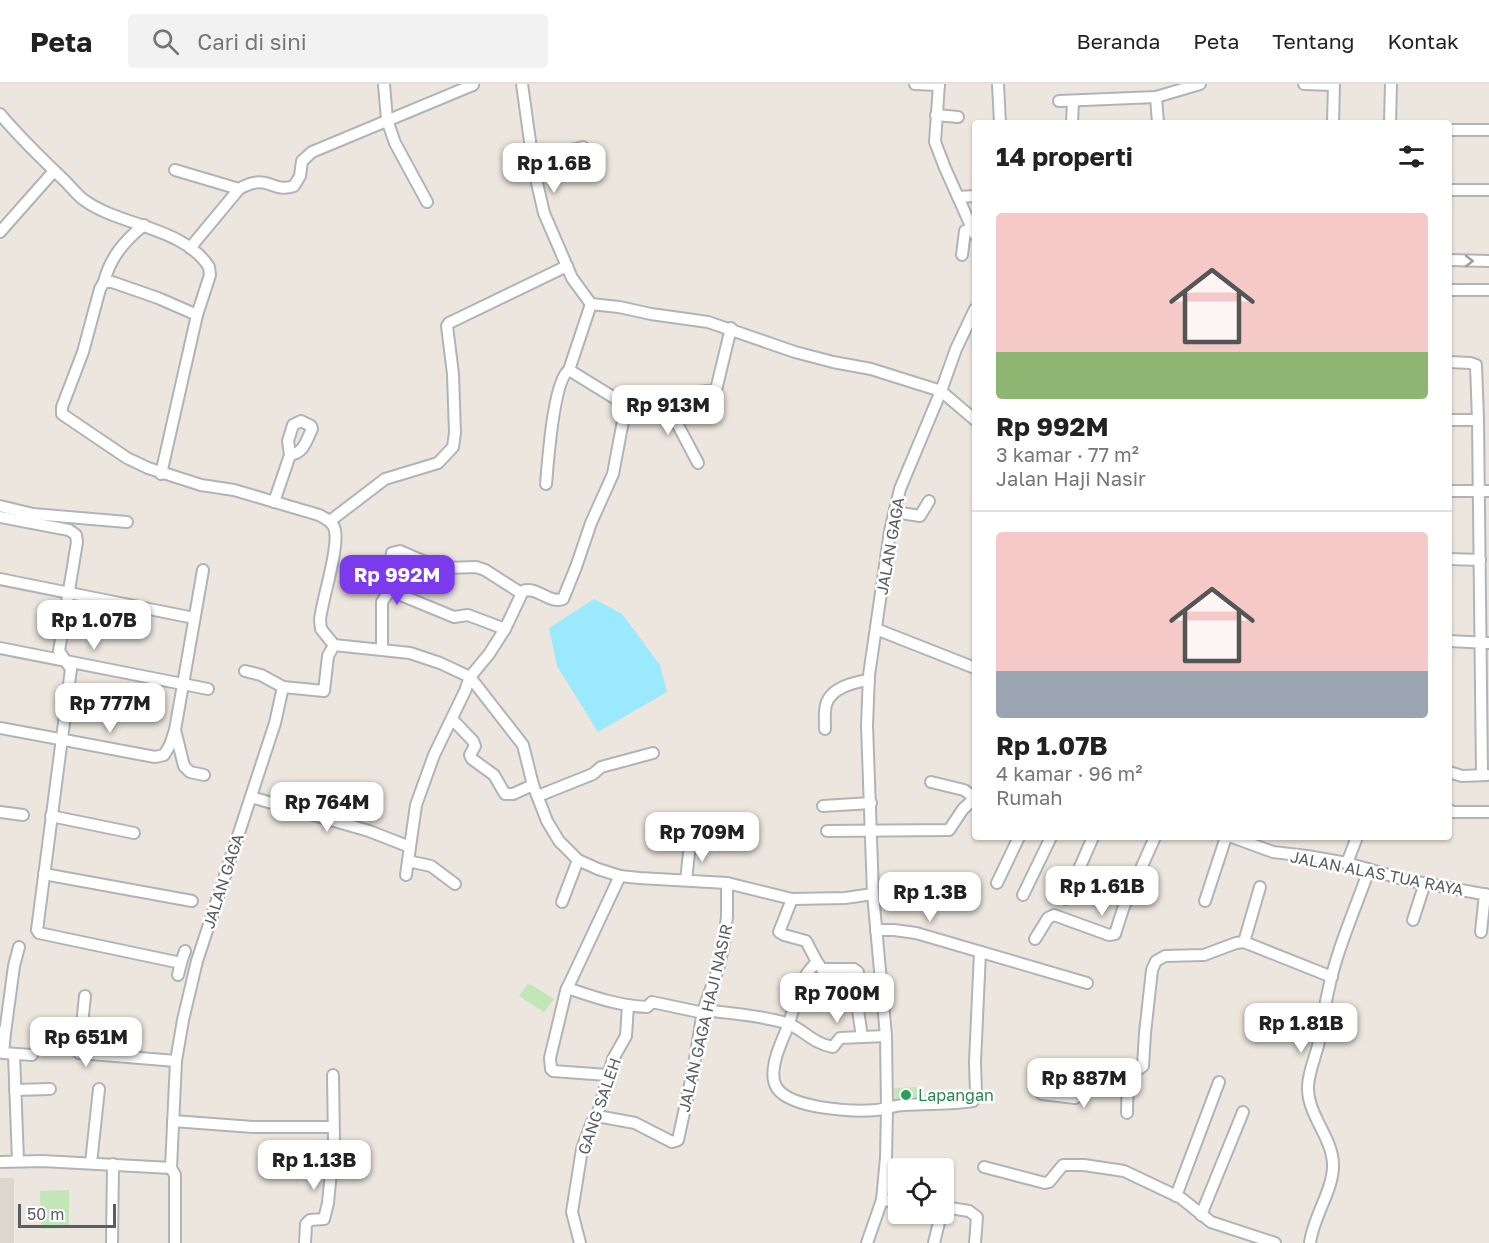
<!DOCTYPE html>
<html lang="id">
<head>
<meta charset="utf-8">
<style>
	:root { --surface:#fff; --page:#f2f2f2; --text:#222; --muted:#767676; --line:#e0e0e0; --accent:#7c3aed }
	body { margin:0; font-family:"Golos Text",sans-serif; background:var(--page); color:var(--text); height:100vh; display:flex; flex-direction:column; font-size:22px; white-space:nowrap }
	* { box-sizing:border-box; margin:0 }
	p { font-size:20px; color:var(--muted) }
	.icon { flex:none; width:33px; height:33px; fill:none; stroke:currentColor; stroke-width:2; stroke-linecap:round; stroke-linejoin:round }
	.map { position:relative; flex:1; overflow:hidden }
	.sheet { position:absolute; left:972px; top:36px; width:480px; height:720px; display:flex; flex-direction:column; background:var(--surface); border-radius:6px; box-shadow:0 2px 4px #0004 }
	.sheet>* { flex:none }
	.buttons { position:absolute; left:888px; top:1074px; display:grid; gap:12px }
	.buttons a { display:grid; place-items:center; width:66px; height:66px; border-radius:6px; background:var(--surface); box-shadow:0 2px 4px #0004; font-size:30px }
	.scale { position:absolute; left:18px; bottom:15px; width:98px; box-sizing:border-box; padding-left:6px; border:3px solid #585e61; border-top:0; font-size:16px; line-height:21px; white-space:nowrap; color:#585e61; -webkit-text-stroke:4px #fff; paint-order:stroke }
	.price { position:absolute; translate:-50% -51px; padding:0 14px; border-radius:12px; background:#fff; color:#222; font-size:20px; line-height:39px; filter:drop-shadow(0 2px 3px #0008) }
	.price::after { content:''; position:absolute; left:50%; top:36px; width:18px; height:14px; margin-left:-9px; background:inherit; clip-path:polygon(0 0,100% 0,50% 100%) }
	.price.active { background:var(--accent); color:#fff }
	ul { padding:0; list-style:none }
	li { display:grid; align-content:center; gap:12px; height:318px; padding:0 24px }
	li+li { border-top:2px solid var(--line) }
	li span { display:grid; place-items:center; height:186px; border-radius:6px; color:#555 }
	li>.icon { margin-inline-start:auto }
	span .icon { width:108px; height:108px; fill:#fffc; stroke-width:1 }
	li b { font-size:26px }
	h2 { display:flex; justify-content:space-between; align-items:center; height:72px; padding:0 24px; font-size:26px }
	header { display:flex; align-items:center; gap:36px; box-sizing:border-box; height:84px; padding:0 30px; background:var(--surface); border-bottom:2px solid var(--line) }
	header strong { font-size:28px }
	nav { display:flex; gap:33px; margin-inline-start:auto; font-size:21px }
	.search { width:420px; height:54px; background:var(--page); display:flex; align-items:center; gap:15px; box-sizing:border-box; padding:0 21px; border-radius:6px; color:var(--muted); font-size:22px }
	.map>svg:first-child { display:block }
	.education { fill:#ded7cf }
	.green { fill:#c2e6b8 }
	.water { fill:#9be9ff }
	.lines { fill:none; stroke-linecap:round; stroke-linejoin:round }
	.minor-casing { stroke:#b0b4b8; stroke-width:14 }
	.minor { stroke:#fff; stroke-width:10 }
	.oneway { stroke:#9b9ea0 }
	.leisure-dot { fill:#2e9e5b; stroke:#fff; stroke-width:2 }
	.labels { text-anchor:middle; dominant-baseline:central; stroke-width:5; stroke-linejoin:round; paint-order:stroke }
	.street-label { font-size:16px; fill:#585e61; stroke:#fff }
	.leisure-label { font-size:16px; fill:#27864d; stroke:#fff; text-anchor:start }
</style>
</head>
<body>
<header>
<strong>Peta</strong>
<div class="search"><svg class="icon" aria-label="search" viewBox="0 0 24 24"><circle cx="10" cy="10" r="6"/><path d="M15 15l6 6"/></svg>Cari di sini</div>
<nav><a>Beranda</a><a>Peta</a><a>Tentang</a><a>Kontak</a></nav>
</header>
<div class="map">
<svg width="1489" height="1159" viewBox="0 0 1489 1159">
	<rect width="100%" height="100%" fill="#ece6de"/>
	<rect class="education" x="0" y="1094" width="14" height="65"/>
	<g class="green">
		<path d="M 528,899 L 554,915 L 544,928 L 519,912 Z"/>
		<path d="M 917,1003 L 918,1019 L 895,1020 L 894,1004 Z"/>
		<path d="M 69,1106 L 69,1144 L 41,1145 L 40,1107 Z"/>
	</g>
	<path class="water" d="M 594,515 L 622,530 L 660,581 L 667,608 L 598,648 L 557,582 L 549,544 Z"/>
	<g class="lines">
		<g class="minor-casing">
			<g id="minor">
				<path d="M 384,0 L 387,36 L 395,59 L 427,118"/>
				<path d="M 522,0 L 534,86 L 544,129 L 572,194 L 591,220"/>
				<path d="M 915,0 L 939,1"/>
				<path d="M 939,0 L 935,58 L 945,84 L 975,151"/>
				<path d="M 998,0 L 1000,39"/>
				<path d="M 1304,0 L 1334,1"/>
				<path d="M 1156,13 L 1158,39"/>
				<path d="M 1059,17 L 1156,13 L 1200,0"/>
				<path d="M 0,30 C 20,54 42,75 65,97 C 71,103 77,111 84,116 C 119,142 184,143 209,183 L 210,191 L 197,231 L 161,390"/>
				<path d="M 936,31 L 958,33"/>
				<path d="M 1072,39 L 1073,17"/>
				<path d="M 1333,39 L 1334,0"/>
				<path d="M 1390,39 L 1391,0"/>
				<path d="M 1449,46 L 1489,46"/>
				<path d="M 532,76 L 583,63"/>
				<path d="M 175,86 L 239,105"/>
				<path d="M 1449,106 L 1489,106"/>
				<path d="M 958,113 L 975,112"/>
				<path d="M 0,148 L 54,87"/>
				<path d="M 190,164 L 239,105 C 268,88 272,110 294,102 L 300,92 L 302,77 L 312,68 L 473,1"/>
				<path d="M 962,171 L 965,147 L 975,145"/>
				<path d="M 1449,176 L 1489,177"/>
				<path d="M 104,198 C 110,174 124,157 144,141"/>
				<path d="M 1449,206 L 1489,206"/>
				<path d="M 591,220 L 619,223 L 651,230 L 708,238 L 795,268 L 833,278 L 871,285 L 941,307 L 975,336"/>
				<path d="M 197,231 L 158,214 L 112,198 L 104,198 L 100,205 L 83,268 L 62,323 L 62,330 L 127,374 L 148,384 L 201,401 L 234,406 L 319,431 C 325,434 331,437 334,443 C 341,460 322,515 320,536 L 321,545 L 334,561"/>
				<path d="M 1449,278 L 1470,279 L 1476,281 L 1478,336 L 1482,691"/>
				<path d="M 663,313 L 698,379"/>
				<path d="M 621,318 L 716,306 L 731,244"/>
				<path d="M 1449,336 L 1478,336"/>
				<path d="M 546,400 C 548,379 553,297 569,286"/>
				<path d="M 1449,407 L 1489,407"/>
				<path d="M 274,418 L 290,371 C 304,369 306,357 312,345 L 311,342 L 301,337 L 293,341 L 288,357 L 290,371"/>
				<path d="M 0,422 L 33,430 L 127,438"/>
				<path d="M 895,428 L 920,432 L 929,417"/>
				<path d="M 0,433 L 69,446 L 76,451 L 77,458 L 59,567 L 71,585 L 37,846 L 39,849 L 181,879 L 185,867"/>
				<path d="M 330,437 L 385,395 L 438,379 L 453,363 L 455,349 L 453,290 L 447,242 L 449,239 L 567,182"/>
				<path d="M 1449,475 L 1480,476"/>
				<path d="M 0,495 L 194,534"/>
				<path d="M 403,512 L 454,533 L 468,531 L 505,545"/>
				<path d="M 876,545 L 975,584"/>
				<path d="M 1449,557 L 1489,559"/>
				<path d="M 334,561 L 410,569 L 440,579 L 470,593 L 523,661 L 533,701 L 547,737 L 559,757 L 578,776 L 598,785 L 620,792 L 639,794 L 727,799 L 792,815 L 845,814 L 873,810"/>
				<path d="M 0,564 L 208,605"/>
				<path d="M 382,565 L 382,518 L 388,509 L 392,469 L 400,467 L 430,480 L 445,484 L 476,483 L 485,486 L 521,509"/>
				<path d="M 245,587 L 261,591 L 283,603"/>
				<path d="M 452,635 L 473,657 L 475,662 L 470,671 L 472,675 L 494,691 L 505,710 L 513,710 L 533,701"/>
				<path d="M 0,644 L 155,673 L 164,671 L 170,661 L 175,646 L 203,486"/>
				<path d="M 825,645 C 825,638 824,628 826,621 C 830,604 854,598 869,596"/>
				<path d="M 175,646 L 184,682 L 190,688 L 204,691"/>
				<path d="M 1449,688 L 1462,692 L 1487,691"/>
				<path d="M 931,698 L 964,706 L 975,714"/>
				<path d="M 538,712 L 593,690 L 601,683 L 653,669"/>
				<path d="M 251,713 L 369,747 L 410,763"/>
				<path d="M 823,722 L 871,719"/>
				<path d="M 1449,726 L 1453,728 L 1489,728"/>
				<path d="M 0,728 L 23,731"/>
				<path d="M 51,732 L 134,749"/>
				<path d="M 827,747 L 949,746 L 963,725 L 975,714"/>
				<path d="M 1232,753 L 1273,768 L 1307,772 L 1347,779 L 1406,796 L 1489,811"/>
				<path d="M 408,777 L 431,782 L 455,800"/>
				<path d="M 1347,779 L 1357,753"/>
				<path d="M 44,790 L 192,817"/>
				<path d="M 406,791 L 416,721 L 434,671 L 465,607 L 470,593 L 489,570 L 505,545 L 523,507 C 537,502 549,520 563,515 L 576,483 L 591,439 L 613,390 L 623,337 L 621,318 L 569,286 L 591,220"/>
				<path d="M 686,796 L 690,760"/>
				<path d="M 997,799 L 1019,753"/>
				<path d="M 1023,811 L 1051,753"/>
				<path d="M 792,815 L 779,848 L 784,851 L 806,857 L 817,878 C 793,901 798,919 786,947 C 780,961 767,989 777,1004 C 791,1025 854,1028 877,1026 C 887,1025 895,1021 904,1021 C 927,1019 950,1021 973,1017 L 976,1010 L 975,978 L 980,868"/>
				<path d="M 1066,815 L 1093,753"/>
				<path d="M 1205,817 L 1226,753"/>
				<path d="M 562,818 L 578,776"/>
				<path d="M 1413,836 L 1425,799"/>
				<path d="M 876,846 L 894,846 L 916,849 L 1087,899"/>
				<path d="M 1481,848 L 1485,810"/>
				<path d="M 1035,855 L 1048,834 L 1054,831 L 1109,851 L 1115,850 L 1123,825 L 1155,753"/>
				<path d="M 1244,858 L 1260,803"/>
				<path d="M 817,878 L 822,885 L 854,885 L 858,888 L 858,926 L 862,953"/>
				<path d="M 178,891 L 181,879"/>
				<path d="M 567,904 C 594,913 619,922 647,923 L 652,918 L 699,928 L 706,926 C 732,930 760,931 786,939 C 804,945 811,959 833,963 L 840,954 L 886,952"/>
				<path d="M 85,912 L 79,969 L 176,977"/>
				<path d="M 0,948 L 5,949 L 3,969 L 32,971"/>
				<path d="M 5,949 L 14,882 L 19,863"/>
				<path d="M 14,970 L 18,1077"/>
				<path d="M 1128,985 L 1139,985 L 1143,982 L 1145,949 L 1152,886 L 1156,877 L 1165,872 L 1204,871 L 1236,859 L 1244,858 L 1332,893"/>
				<path d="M 607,991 L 553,987 L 551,985 L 550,974 L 566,907 L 620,792"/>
				<path d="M 15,1006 L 50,1005"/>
				<path d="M 1042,1010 L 1075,1014 L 1079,1010 L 1080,984 L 1128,985 L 1127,1029"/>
				<path d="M 597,1032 L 635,1039 L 672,1058 L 678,1056 L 693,987 L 703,927 L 718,885 L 724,860 L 727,832 L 727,799"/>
				<path d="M 173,1037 L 253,1043 L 332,1043"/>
				<path d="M 0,1078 L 42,1077 L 171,1084"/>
				<path d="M 91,1079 L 99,1005"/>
				<path d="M 984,1083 L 1045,1099 L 1049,1098 L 1063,1081 L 1084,1081 L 1124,1087 L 1181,1114 L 1211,1138 L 1275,1159"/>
				<path d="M 1176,1112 L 1219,998"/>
				<path d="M 882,1116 L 898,1118"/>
				<path d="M 944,1123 L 969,1127 L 977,1133 L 975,1159"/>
				<path d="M 1201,1131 L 1243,1028"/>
				<path d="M 112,1159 L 113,1080"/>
				<path d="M 175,1159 L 175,1091 L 171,1084 L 176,977 L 183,936 L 197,877 L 275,639 L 283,603 L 324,607 L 328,572 L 334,561"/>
				<path d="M 305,1159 L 306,1140 L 310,1136 L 324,1135 L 328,1119 L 334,1057 L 333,991"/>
				<path d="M 580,1159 L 572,1128 L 582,1065 L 592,1038 L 597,1032 L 613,975 L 626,952 L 628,921"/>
				<path d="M 867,1159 L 882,1116 L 886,1074 L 887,1024 L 886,952 L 873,810 L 867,641 L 869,591 L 890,447 L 900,405 L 941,307 L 956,265 L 975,225"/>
				<path d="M 934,1159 L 941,1130"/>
				<path d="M 1310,1159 C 1313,1133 1334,1105 1333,1080 C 1332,1052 1307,1031 1308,1002 C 1309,985 1317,970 1320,953 C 1324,938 1324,923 1328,908 C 1336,868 1355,825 1369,786"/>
			</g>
		</g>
		<use href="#minor" class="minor"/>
	</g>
	<defs><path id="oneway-chevron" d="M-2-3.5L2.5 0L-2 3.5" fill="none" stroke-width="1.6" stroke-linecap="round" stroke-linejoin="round" transform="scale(1.5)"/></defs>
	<use class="oneway" href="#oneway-chevron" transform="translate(1469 177)"/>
	<circle class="leisure-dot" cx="906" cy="1011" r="6"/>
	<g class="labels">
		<g class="street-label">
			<text transform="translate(890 462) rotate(-80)">JALAN GAGA</text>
			<text transform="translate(1377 789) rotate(11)">JALAN ALAS TUA RAYA</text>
			<text transform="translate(223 797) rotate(-72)">JALAN GAGA</text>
			<text transform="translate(705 934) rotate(-77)">JALAN GAGA HAJI NASIR</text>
			<text transform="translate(599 1022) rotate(-71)">GANG SALEH</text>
		</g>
		<g class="leisure-label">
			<text x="918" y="1011">Lapangan</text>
		</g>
	</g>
</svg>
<div class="buttons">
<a><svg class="icon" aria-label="locate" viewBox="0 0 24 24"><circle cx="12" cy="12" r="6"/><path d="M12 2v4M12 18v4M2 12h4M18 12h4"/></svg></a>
</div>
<div class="scale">50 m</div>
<b class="price" style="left:554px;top:110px">Rp 1.6B</b>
<b class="price" style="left:668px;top:352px">Rp 913M</b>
<b class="price active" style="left:397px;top:522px">Rp 992M</b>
<b class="price" style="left:94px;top:567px">Rp 1.07B</b>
<b class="price" style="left:110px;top:650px">Rp 777M</b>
<b class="price" style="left:327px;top:749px">Rp 764M</b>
<b class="price" style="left:702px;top:779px">Rp 709M</b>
<b class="price" style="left:1102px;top:833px">Rp 1.61B</b>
<b class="price" style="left:930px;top:839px">Rp 1.3B</b>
<b class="price" style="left:837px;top:940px">Rp 700M</b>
<b class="price" style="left:1301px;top:970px">Rp 1.81B</b>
<b class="price" style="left:86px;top:984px">Rp 651M</b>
<b class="price" style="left:1084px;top:1025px">Rp 887M</b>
<b class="price" style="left:314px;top:1107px">Rp 1.13B</b>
<section class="sheet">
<h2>14 properti<svg class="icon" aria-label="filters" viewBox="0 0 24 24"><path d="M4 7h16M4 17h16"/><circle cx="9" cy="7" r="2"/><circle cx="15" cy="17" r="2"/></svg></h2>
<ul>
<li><span style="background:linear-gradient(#f6c9c9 75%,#8fb573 0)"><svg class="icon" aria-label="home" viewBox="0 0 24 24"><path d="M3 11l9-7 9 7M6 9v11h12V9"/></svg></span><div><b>Rp 992M</b><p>3 kamar · 77 m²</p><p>Jalan Haji Nasir</p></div></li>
<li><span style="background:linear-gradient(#f6c9c9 75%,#9aa5b1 0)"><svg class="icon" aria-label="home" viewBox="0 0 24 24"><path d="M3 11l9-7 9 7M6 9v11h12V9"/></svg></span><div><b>Rp 1.07B</b><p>4 kamar · 96 m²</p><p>Rumah</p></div></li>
</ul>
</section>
</div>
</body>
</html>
